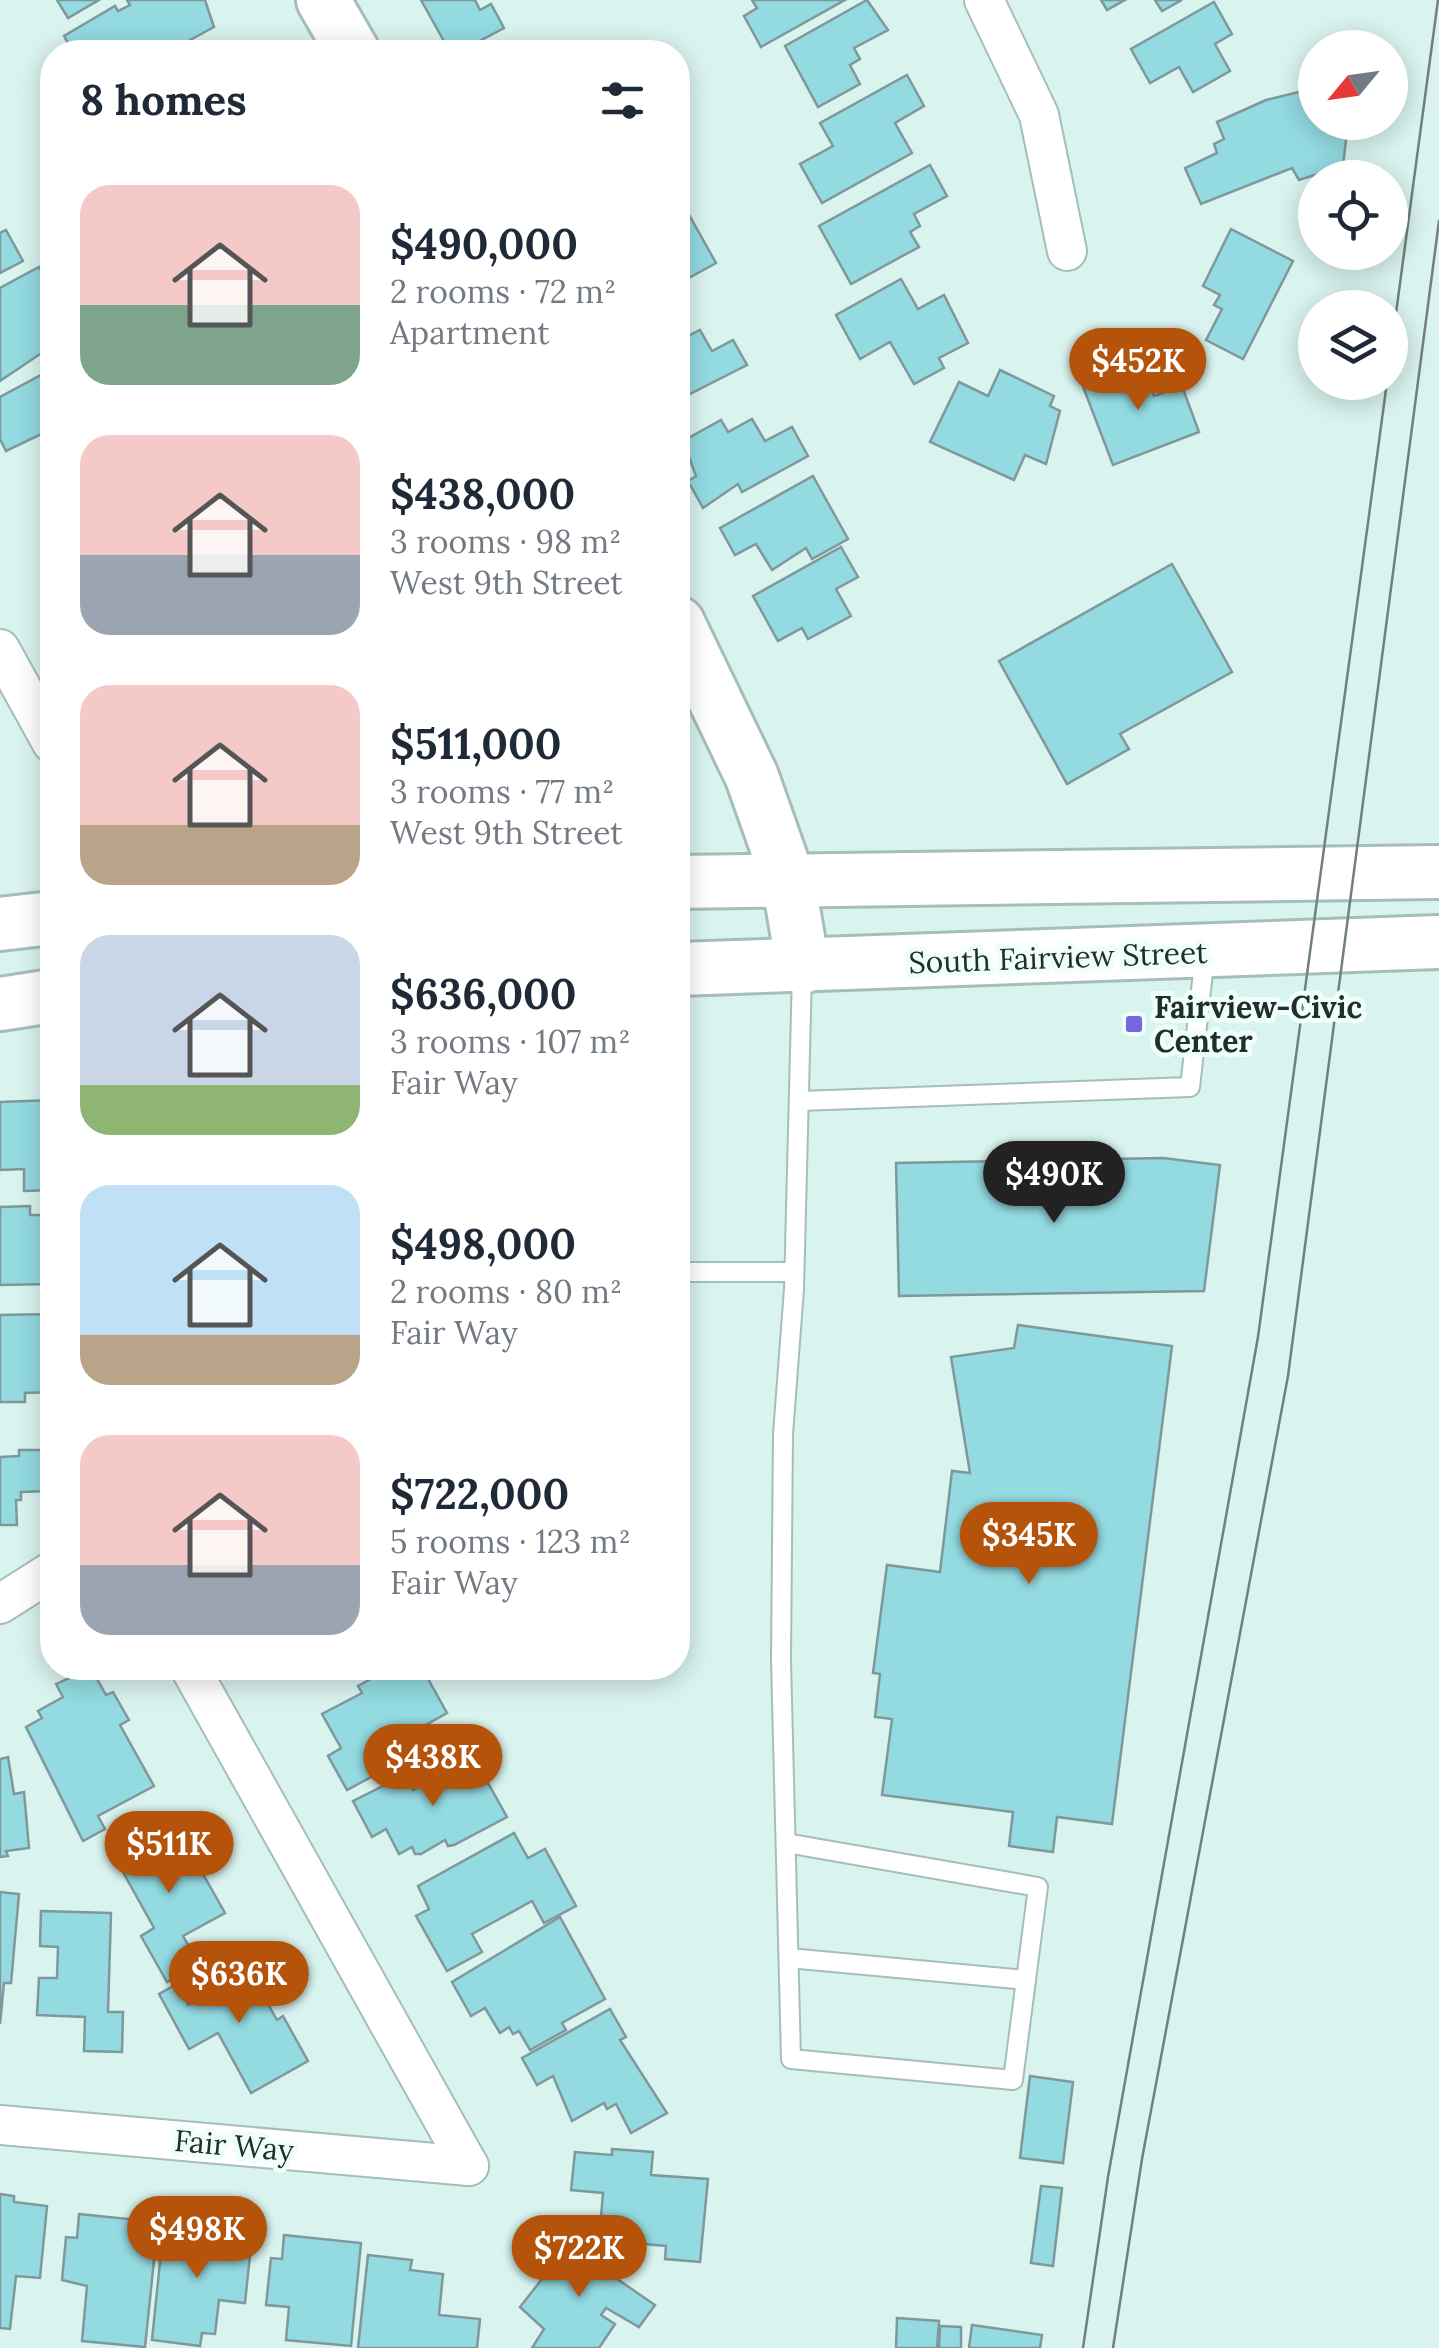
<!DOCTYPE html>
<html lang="en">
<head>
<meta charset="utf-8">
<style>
	:root { --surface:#fff; --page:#f6f6f7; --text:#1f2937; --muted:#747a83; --accent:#b45309 }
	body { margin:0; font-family:Lora,serif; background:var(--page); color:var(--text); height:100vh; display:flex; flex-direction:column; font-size:38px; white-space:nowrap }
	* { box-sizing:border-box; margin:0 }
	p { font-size:32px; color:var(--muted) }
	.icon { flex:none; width:55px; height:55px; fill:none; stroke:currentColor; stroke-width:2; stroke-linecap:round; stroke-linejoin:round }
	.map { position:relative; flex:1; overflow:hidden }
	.details { position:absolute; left:40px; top:40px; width:650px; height:1640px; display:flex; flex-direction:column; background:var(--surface); border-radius:40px; box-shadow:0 5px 25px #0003 }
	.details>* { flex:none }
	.needle { width:65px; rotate:241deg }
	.buttons { position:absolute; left:1298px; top:30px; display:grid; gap:20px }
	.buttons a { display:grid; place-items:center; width:110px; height:110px; border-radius:50%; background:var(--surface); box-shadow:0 5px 25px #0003; font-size:50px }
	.price { position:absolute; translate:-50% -85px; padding:0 22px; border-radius:35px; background:var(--accent); color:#fff; font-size:32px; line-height:65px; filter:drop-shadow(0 2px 5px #0008) }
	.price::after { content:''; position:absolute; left:50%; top:60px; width:30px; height:22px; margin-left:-15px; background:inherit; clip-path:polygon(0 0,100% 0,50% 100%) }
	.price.current { background:#222; color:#fff }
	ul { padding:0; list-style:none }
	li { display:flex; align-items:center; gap:30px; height:250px; padding:0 40px }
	li span { display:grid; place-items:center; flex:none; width:280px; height:200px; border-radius:30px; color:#555 }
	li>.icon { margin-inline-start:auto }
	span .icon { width:120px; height:120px; fill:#fffc; stroke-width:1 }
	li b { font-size:42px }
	h2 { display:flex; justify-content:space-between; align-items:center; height:120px; padding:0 40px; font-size:42px }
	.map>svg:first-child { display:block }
	.building { fill:#93dae1; stroke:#80989b; stroke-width:2.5 }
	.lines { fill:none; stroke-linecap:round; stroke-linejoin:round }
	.service-casing { stroke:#a6beba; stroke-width:22 }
	.minor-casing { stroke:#a6beba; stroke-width:42 }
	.secondary-casing { stroke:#a6beba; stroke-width:58 }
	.service { stroke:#fff; stroke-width:18 }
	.minor { stroke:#fff; stroke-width:38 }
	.secondary { stroke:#fff; stroke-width:52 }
	.tram { stroke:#70817d; stroke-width:2.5 }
	.poi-dot { fill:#7367e2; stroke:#eefefb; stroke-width:4 }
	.labels { text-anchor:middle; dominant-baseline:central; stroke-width:10; stroke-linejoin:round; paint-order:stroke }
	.street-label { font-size:30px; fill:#232d2b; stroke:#eefefb }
	.poi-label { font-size:30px; font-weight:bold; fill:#232d2b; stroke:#eefefb; text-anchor:start }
</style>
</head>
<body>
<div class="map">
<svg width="1439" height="2348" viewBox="0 0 1439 2348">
	<rect width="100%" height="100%" fill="#d9f3ee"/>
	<g class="building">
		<path d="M 57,0 L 99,0 L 68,18 Z"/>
		<path d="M 127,0 L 205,0 L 214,27 L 168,52 L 138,52 L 133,43 L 115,52 L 73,52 L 64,36 L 115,6 L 118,11 L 130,5 Z"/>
		<path d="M 421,0 L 475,0 L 480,10 L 491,4 L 504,28 L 459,52 L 450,52 Z"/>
		<path d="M 752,0 L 845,0 L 761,47 L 744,16 L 757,8 Z"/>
		<path d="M 867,0 L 888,30 L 854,48 L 860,59 L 850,65 L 860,84 L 818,107 L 785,46 Z"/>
		<path d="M 1101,0 L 1125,0 L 1107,10 Z"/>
		<path d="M 1155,0 L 1182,0 L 1162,11 Z"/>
		<path d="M 1214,2 L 1232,34 L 1215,44 L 1230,71 L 1193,92 L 1179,67 L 1150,83 L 1131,49 Z"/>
		<path d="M 907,75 L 924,106 L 895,123 L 912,153 L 822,203 L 800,164 L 833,146 L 820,123 Z"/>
		<path d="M 1315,88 L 1315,122 L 1348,122 L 1343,166 L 1299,180 L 1292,168 L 1201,204 L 1185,168 L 1217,153 L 1214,144 L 1224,139 L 1217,122 L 1266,100 Z"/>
		<path d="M 930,165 L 947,196 L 914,214 L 920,226 L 910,232 L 919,247 L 851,284 L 819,226 Z"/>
		<path d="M 678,195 L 716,263 L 678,284 Z"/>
		<path d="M 1231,229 L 1293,261 L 1243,359 L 1206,340 L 1222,309 L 1214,305 L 1220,295 L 1203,286 Z"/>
		<path d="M 6,230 L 23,261 L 0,273 L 0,233 Z"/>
		<path d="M 39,267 L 52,291 L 52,321 L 48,324 L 52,346 L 0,381 L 0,288 Z"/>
		<path d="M 901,279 L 918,309 L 944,295 L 968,343 L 939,358 L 944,368 L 914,384 L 890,342 L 860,359 L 836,315 Z"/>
		<path d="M 700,330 L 712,351 L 733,340 L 747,365 L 678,400 L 678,341 Z"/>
		<path d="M 1136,363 L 1155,371 L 1160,380 L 1150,384 L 1154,396 L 1182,386 L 1199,432 L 1113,465 L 1082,384 Z"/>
		<path d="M 52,369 L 52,429 L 6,451 L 0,439 L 0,397 Z"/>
		<path d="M 1000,370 L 1054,396 L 1050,406 L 1060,411 L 1046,464 L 1025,455 L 1014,480 L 930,442 L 959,382 L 988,396 Z"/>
		<path d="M 752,419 L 765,441 L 792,427 L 808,456 L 742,492 L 738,484 L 703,508 L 688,481 L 696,476 L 683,441 L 721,420 L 728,432 Z"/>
		<path d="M 813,476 L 848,539 L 812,559 L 806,548 L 772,570 L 756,544 L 735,555 L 720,528 Z"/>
		<path d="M 841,547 L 858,577 L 836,589 L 851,616 L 808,639 L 802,628 L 778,641 L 753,596 Z"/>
		<path d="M 1172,564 L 1232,672 L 1120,734 L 1129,749 L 1067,784 L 999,661 Z"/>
		<path d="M 52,1100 L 52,1190 L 24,1191 L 24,1169 L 0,1170 L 0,1102 Z"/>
		<path d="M 1163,1158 L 1220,1165 L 1204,1291 L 899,1296 L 896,1163 Z"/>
		<path d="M 30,1206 L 30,1215 L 52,1215 L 52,1284 L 0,1285 L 0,1207 Z"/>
		<path d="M 52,1314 L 52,1392 L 25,1393 L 25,1402 L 0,1402 L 0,1315 Z"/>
		<path d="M 1018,1325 L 1172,1346 L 1112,1824 L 1057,1817 L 1053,1852 L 1009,1846 L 1013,1812 L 882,1795 L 892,1719 L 875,1717 L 880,1674 L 873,1673 L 887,1565 L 940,1572 L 952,1471 L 970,1473 L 951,1357 L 1014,1348 Z"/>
		<path d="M 19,1450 L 52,1450 L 52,1491 L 21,1492 L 21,1500 L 16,1500 L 17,1525 L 0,1525 L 0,1457 L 19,1456 Z"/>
		<path d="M 91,1668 L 106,1695 L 113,1692 L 129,1720 L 120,1725 L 154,1786 L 98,1816 L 105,1829 L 83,1841 L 26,1727 L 42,1718 L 38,1711 L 63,1697 L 56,1684 Z"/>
		<path d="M 391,1668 L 422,1668 L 447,1713 L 424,1726 L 434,1743 L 347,1790 L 328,1756 L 341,1748 L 322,1714 L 362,1693 L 358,1686 Z"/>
		<path d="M 473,1756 L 507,1817 L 454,1845 L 448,1846 L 445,1840 L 421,1854 L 415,1854 L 412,1847 L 399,1854 L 386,1829 L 372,1837 L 353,1801 L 405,1775 L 413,1790 Z"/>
		<path d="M 8,1757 L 14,1794 L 24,1792 L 29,1848 L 6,1851 L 8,1856 L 0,1857 L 0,1759 Z"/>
		<path d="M 173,1821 L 225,1913 L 183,1936 L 199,1964 L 167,1982 L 141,1936 L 154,1928 L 113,1854 Z"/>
		<path d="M 514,1833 L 528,1858 L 545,1849 L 576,1906 L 544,1923 L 532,1901 L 472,1934 L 482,1952 L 447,1971 L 416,1916 L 429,1909 L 418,1886 Z"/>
		<path d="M 0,1892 L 19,1894 L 11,1983 L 4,1983 L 0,2024 Z"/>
		<path d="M 41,1911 L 111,1913 L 108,2012 L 123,2012 L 122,2052 L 84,2051 L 85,2017 L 37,2015 L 39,1978 L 57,1978 L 58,1947 L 40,1946 Z"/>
		<path d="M 560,1917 L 605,1999 L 562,2023 L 566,2030 L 530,2050 L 519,2031 L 513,2034 L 509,2027 L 500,2033 L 485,2008 L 471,2016 L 452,1982 Z"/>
		<path d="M 244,1961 L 277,2020 L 283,2016 L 308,2061 L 251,2093 L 218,2033 L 189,2049 L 159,1994 L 177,1984 L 188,2005 L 206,1998 L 211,1995 L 205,1983 Z"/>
		<path d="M 610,2009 L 626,2037 L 620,2040 L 667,2113 L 631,2133 L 616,2104 L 607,2109 L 604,2103 L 572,2121 L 553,2076 L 537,2085 L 522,2058 Z"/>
		<path d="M 1030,2076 L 1073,2082 L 1063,2163 L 1020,2158 Z"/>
		<path d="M 612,2149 L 653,2152 L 651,2175 L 708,2179 L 700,2262 L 665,2259 L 666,2246 L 599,2240 L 603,2193 L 571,2190 L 575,2152 L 612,2155 Z"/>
		<path d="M 1041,2186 L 1062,2188 L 1053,2266 L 1031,2263 Z"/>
		<path d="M 0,2194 L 14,2196 L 14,2202 L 47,2206 L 40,2278 L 16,2276 L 10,2329 L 0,2328 Z"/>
		<path d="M 79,2214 L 158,2222 L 145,2347 L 82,2341 L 87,2286 L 62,2280 L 66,2237 L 77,2238 Z"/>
		<path d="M 164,2223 L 242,2232 L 240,2254 L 250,2255 L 245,2303 L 219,2300 L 215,2334 L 202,2333 L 200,2346 L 152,2340 Z"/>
		<path d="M 284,2235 L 361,2243 L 351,2346 L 286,2340 L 289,2307 L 266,2305 L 271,2258 L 282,2259 Z"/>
		<path d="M 553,2235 L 655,2305 L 639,2327 L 606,2308 L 601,2315 L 615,2324 L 599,2348 L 532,2348 L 544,2329 L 520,2307 L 549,2270 L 535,2260 Z"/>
		<path d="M 368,2255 L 412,2260 L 410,2270 L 443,2274 L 439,2315 L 480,2319 L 477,2348 L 358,2348 Z"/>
		<path d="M 897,2318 L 939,2321 L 937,2348 L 896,2348 Z"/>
		<path d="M 972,2325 L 1042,2335 L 1040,2348 L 969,2348 Z"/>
		<path d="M 940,2326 L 961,2327 L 961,2348 L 939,2348 Z"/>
	</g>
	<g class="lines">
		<g class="service-casing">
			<g id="service">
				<path d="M 799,1101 L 1190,1087 L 1205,955"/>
				<path d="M 678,1272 L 794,1272"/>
				<path d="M 786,1843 L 1038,1887 L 1013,2080 L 791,2059 L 781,1660 L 783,1434 L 794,1289 L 802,972"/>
				<path d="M 789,1958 L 1026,1980"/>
			</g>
		</g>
		<g class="minor-casing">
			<g id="minor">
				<path d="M 984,0 L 1039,115 L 1067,251"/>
				<path d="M 0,649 L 52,743"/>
				<path d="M 0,1604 L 52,1571"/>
				<path d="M 190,1668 L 469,2166"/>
				<path d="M 0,2125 L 469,2166"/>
			</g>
		</g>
		<g class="secondary-casing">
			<g id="secondary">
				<path d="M 323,0 L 353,52"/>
				<path d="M 678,623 L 752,777 L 788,879 L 803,967"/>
				<path d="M 678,882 L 1439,872"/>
				<path d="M 0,924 L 52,918"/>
				<path d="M 678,969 L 1439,942"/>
				<path d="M 0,1004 L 52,996"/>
			</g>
		</g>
		<use href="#service" class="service"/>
		<use href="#minor" class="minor"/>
		<use href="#secondary" class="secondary"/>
		<g class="tram">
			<path d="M 1390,358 L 1438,0"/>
			<path d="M 1083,2348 L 1108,2177 L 1258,1337 L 1387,382"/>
			<path d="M 1113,2348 L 1142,2159 L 1288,1376 L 1439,221"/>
		</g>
	</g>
	<rect class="poi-dot" x="1124" y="1014" width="20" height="20" rx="5"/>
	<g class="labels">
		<g class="street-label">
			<text transform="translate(1058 957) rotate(-2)">South Fairview Street</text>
			<text transform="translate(234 2145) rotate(5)">Fair Way</text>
		</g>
		<g class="poi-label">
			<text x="1154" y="1007">Fairview-Civic<tspan x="1154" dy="34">Center</tspan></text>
		</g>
	</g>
</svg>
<div class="buttons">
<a><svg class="needle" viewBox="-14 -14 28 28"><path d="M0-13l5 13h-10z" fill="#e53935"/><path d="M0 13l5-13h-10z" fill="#747a83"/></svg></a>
<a><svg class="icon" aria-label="locate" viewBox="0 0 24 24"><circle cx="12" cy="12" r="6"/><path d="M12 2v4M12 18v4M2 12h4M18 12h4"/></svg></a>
<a><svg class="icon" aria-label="layers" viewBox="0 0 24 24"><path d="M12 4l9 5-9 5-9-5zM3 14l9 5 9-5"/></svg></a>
</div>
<b class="price" style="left:1138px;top:413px">$452K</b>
<b class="price current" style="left:1054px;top:1226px">$490K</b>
<b class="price" style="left:1029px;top:1587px">$345K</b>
<b class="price" style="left:433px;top:1809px">$438K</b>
<b class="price" style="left:169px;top:1896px">$511K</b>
<b class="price" style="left:239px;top:2026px">$636K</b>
<b class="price" style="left:197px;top:2281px">$498K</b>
<b class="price" style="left:579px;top:2300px">$722K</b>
<section class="details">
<h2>8 homes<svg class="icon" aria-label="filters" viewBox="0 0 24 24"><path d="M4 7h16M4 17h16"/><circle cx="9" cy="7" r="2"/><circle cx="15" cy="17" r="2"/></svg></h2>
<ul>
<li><span style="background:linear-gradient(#f6c9c9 60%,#7fa58c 0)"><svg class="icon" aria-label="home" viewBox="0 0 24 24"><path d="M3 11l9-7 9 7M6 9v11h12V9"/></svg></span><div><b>$490,000</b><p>2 rooms · 72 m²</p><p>Apartment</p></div></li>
<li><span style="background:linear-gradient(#f6c9c9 60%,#9aa5b1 0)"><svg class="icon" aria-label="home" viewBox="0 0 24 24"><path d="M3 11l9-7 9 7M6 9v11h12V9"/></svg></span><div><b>$438,000</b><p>3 rooms · 98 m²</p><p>West 9th Street</p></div></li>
<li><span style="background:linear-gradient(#f6c9c9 70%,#b9a48a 0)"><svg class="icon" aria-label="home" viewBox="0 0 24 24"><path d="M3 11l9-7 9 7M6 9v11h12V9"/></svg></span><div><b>$511,000</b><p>3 rooms · 77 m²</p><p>West 9th Street</p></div></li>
<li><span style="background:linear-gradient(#c9d6e8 75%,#8fb573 0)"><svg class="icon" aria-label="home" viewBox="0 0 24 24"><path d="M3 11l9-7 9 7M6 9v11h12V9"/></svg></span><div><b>$636,000</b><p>3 rooms · 107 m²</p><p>Fair Way</p></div></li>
<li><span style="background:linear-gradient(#bfe0f5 75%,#b9a48a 0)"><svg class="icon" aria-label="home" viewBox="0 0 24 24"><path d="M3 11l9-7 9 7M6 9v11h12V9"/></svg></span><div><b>$498,000</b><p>2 rooms · 80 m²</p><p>Fair Way</p></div></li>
<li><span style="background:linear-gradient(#f6c9c9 65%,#9aa5b1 0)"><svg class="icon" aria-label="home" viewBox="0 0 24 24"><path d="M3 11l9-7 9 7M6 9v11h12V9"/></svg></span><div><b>$722,000</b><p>5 rooms · 123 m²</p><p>Fair Way</p></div></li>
</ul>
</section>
</div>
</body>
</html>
